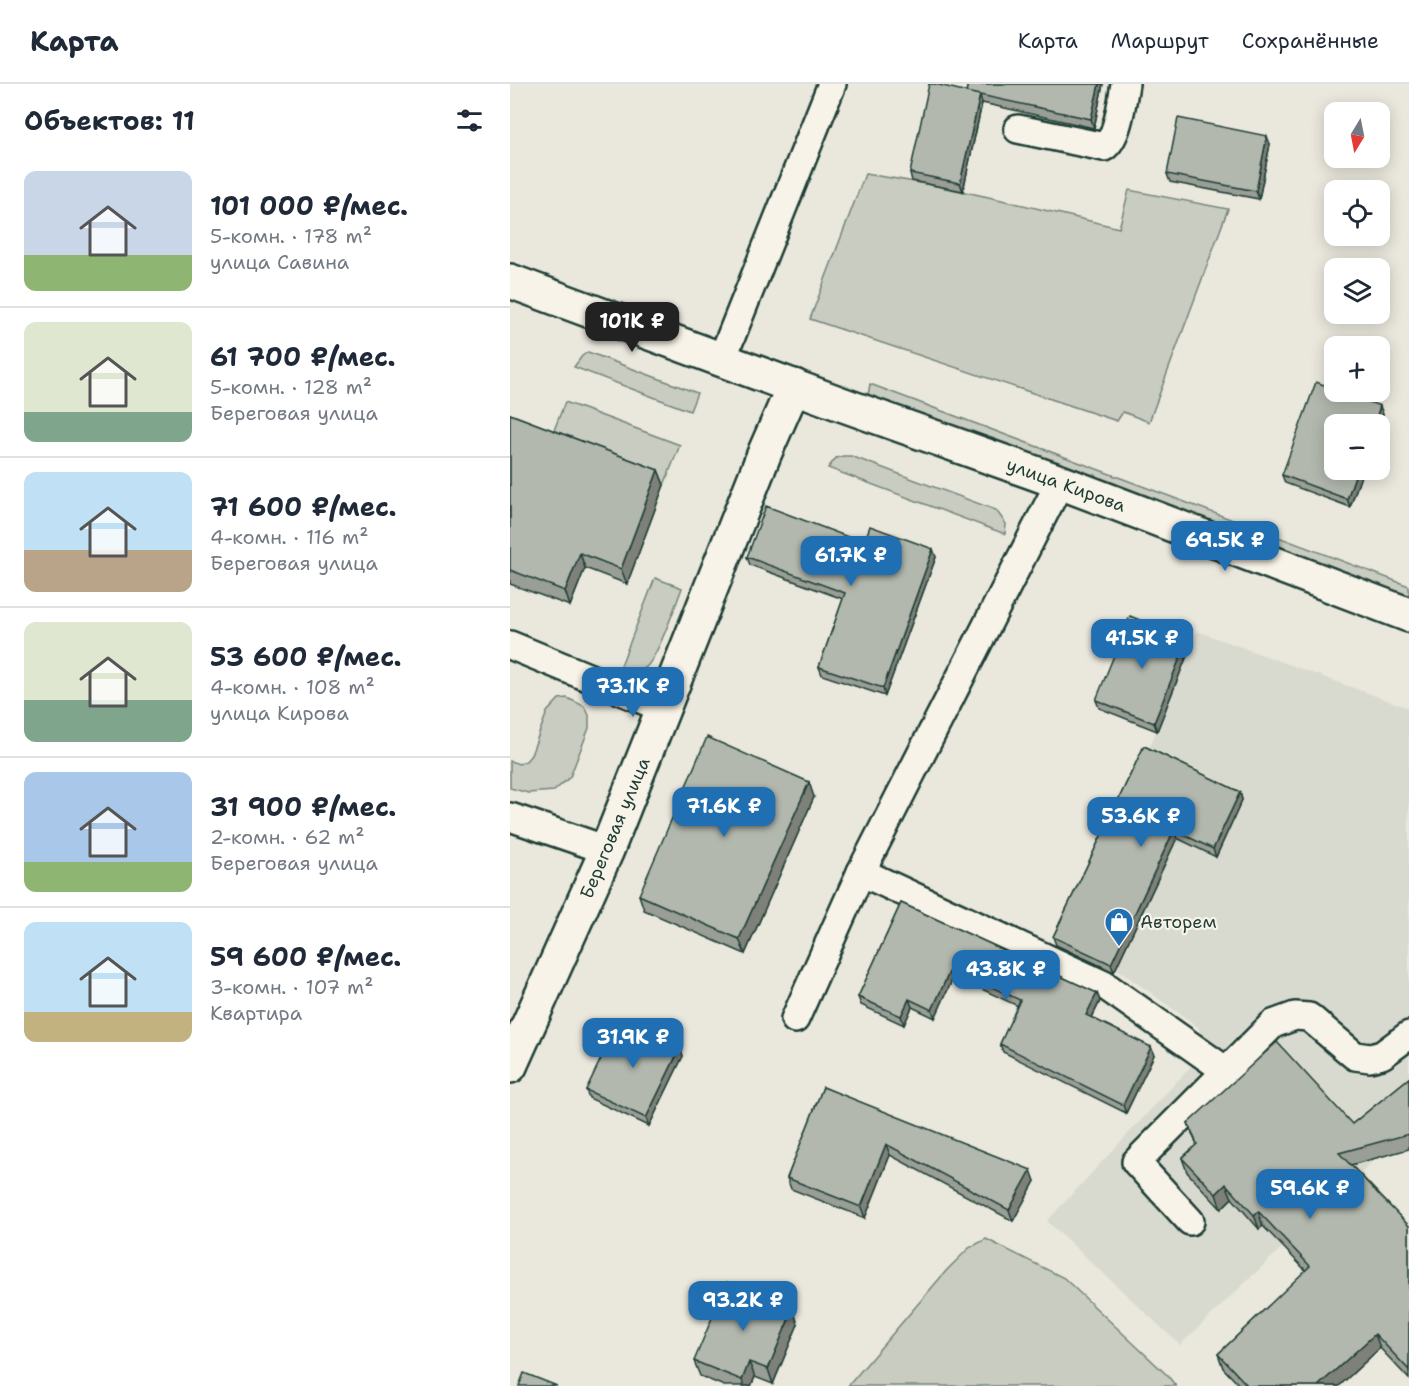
<!DOCTYPE html>
<html lang="ru">
<head>
<meta charset="utf-8">
<style>
	:root { --surface:#fff; --page:#f6f6f7; --text:#1f2937; --muted:#747a83; --line:#e0e1e3; --accent:#1f6fb2 }
	body { margin:0; font-family:"Shantell Sans",sans-serif; background:var(--page); color:var(--text); height:100vh; display:flex; flex-direction:column; font-size:22px; white-space:nowrap }
	* { box-sizing:border-box; margin:0 }
	p { font-size:20px; color:var(--muted) }
	.icon { flex:none; width:33px; height:33px; fill:none; stroke:currentColor; stroke-width:2; stroke-linecap:round; stroke-linejoin:round }
	.map { position:relative; flex:1; overflow:hidden }
	.details { display:flex; flex-direction:column; background:var(--surface); width:510px }
	.details>* { flex:none }
	.needle { width:39px; rotate:190deg }
	.buttons { position:absolute; left:814px; top:18px; display:grid; gap:12px }
	.buttons a { display:grid; place-items:center; width:66px; height:66px; border-radius:12px; background:var(--surface); box-shadow:0 3px 15px #0003; font-size:30px }
	.price { position:absolute; translate:-50% -51px; padding:0 14px; border-radius:12px; background:var(--accent); color:#fff; font-size:20px; line-height:39px; filter:drop-shadow(0 2px 3px #0008) }
	.price::after { content:''; position:absolute; left:50%; top:36px; width:18px; height:14px; margin-left:-9px; background:inherit; clip-path:polygon(0 0,100% 0,50% 100%) }
	.price.current { background:#222; color:#fff }
	ul { padding:0; list-style:none }
	li { display:flex; align-items:center; gap:18px; height:150px; padding:0 24px }
	li+li { border-top:2px solid var(--line) }
	li span { display:grid; place-items:center; flex:none; width:168px; height:120px; border-radius:12px; color:#555 }
	li>.icon { margin-inline-start:auto }
	span .icon { width:72px; height:72px; fill:#fffc; stroke-width:1 }
	li b { font-size:26px }
	h2 { display:flex; justify-content:space-between; align-items:center; height:72px; padding:0 24px; font-size:26px }
	header { display:flex; align-items:center; gap:36px; box-sizing:border-box; height:84px; padding:0 30px; background:var(--surface); border-bottom:2px solid var(--line) }
	header strong { font-size:28px }
	nav { display:flex; gap:33px; margin-inline-start:auto; font-size:21px }
	main { display:flex; flex:1; min-height:0 }
	.map>svg:first-child { display:block }
	.built { fill:#d9dacf }
	.green { fill:#c8ccc1; stroke:#74847a; stroke-width:1.5 }
	.lines { fill:none; stroke-linecap:round; stroke-linejoin:round }
	.lane-casing { stroke:#1f3d34; stroke-width:32 }
	.street-casing { stroke:#1f3d34; stroke-width:38 }
	.secondary-casing { stroke:#1f3d34; stroke-width:38 }
	.lane { stroke:#f7f3e8; stroke-width:27 }
	.street { stroke:#f7f3e8; stroke-width:33 }
	.secondary { stroke:#f7f3e8; stroke-width:33 }
	.wall { fill:#999e96; stroke:#1f3d34; stroke-width:1.5 }
	.shaded-wall { fill:#7d817a; stroke:#1f3d34; stroke-width:1.5 }
	.building { fill:#b2b8ae; stroke:#1f3d34; stroke-width:1.5 }
	.labels { text-anchor:middle; dominant-baseline:central; stroke-width:4.5; stroke-linejoin:round; paint-order:stroke }
	.street-label { font-size:18px; fill:#1f3d34; stroke:#f7f3e8 }
	.poi-label { font-size:18px; fill:#1f3d34; stroke:#f7f3e8; text-anchor:start }
</style>
</head>
<body>
<header>
<strong>Карта</strong>
<nav><a>Карта</a><a>Маршрут</a><a>Сохранённые</a></nav>
</header>
<main>
<section class="details">
<h2>Объектов: 11<svg class="icon" aria-label="filters" viewBox="0 0 24 24"><path d="M4 7h16M4 17h16"/><circle cx="9" cy="7" r="2"/><circle cx="15" cy="17" r="2"/></svg></h2>
<ul>
<li><span style="background:linear-gradient(#c9d6e8 70%,#8fb573 0)"><svg class="icon" aria-label="home" viewBox="0 0 24 24"><path d="M3 11l9-7 9 7M6 9v11h12V9"/></svg></span><div><b>101 000 ₽/мес.</b><p>5-комн. · 178 m²</p><p>улица Савина</p></div></li>
<li><span style="background:linear-gradient(#dfe7d0 75%,#7fa58c 0)"><svg class="icon" aria-label="home" viewBox="0 0 24 24"><path d="M3 11l9-7 9 7M6 9v11h12V9"/></svg></span><div><b>61 700 ₽/мес.</b><p>5-комн. · 128 m²</p><p>Береговая улица</p></div></li>
<li><span style="background:linear-gradient(#bfe0f5 65%,#b9a48a 0)"><svg class="icon" aria-label="home" viewBox="0 0 24 24"><path d="M3 11l9-7 9 7M6 9v11h12V9"/></svg></span><div><b>71 600 ₽/мес.</b><p>4-комн. · 116 m²</p><p>Береговая улица</p></div></li>
<li><span style="background:linear-gradient(#dfe7d0 65%,#7fa58c 0)"><svg class="icon" aria-label="home" viewBox="0 0 24 24"><path d="M3 11l9-7 9 7M6 9v11h12V9"/></svg></span><div><b>53 600 ₽/мес.</b><p>4-комн. · 108 m²</p><p>улица Кирова</p></div></li>
<li><span style="background:linear-gradient(#a9c7e8 75%,#8fb573 0)"><svg class="icon" aria-label="home" viewBox="0 0 24 24"><path d="M3 11l9-7 9 7M6 9v11h12V9"/></svg></span><div><b>31 900 ₽/мес.</b><p>2-комн. · 62 m²</p><p>Береговая улица</p></div></li>
<li><span style="background:linear-gradient(#bfe0f5 75%,#c2b280 0)"><svg class="icon" aria-label="home" viewBox="0 0 24 24"><path d="M3 11l9-7 9 7M6 9v11h12V9"/></svg></span><div><b>59 600 ₽/мес.</b><p>3-комн. · 107 m²</p><p>Квартира</p></div></li>
</ul>
</section>
<div class="map">
<svg width="899" height="1302" viewBox="0 0 899 1302">
	<rect width="100%" height="100%" fill="#eae8dd"/>
	<filter id="ink" filterUnits="userSpaceOnUse"><feTurbulence type="fractalNoise" baseFrequency=".0167" numOctaves="2"/><feDisplacementMap in="SourceGraphic" scale="12" xChannelSelector="R" yChannelSelector="G"/><feConvolveMatrix kernelMatrix="1 2 1 2 8 2 1 2 1" color-interpolation-filters="sRGB"/></filter>
	<g filter="url(#ink)">
		<path class="built" d="M 687,547 L 899,624 L 899,1065 L 866,1074 L 670,1261 L 537,1137 L 698,964 L 688,943 L 606,884 L 548,857 L 637,670 Z"/>
		<g class="green">
			<path d="M 355,90 C 441,102 525,124 609,144 L 619,106 L 718,125 L 639,338 L 613,328 L 607,337 L 300,235 Z"/>
			<path d="M 78,268 L 187,309 L 180,327 L 64,283 L 72,272 Z"/>
			<path d="M 360,300 L 899,502 L 899,518 L 364,319 L 358,311 Z"/>
			<path d="M 55,318 L 170,361 L 154,401 L 39,359 Z"/>
			<path d="M 333,372 L 341,372 L 486,426 L 496,440 L 495,450 L 318,384 L 326,374 Z"/>
			<path d="M 145,494 L 172,504 C 166,520 147,576 135,584 C 127,589 117,589 108,589 Z"/>
			<path d="M 57,614 L 74,622 L 79,631 L 79,644 L 60,693 L 44,707 L 18,709 L 0,704 L 0,677 L 9,680 L 16,677 L 21,671 L 37,628 L 49,615 Z"/>
			<path d="M 476,1155 L 554,1194 L 657,1291 L 666,1302 L 338,1302 L 436,1187 L 459,1164 Z"/>
		</g>
		<g class="lines">
			<g class="lane-casing">
				<g id="lane">
					<path d="M 508,45 L 594,63 C 608,54 612,17 615,0"/>
					<path d="M 212,275 L 322,0"/>
					<path d="M 0,561 L 155,625"/>
					<path d="M 0,733 L 97,766"/>
					<path d="M 351,788 L 594,901 L 715,986"/>
					<path d="M 285,935 L 351,788 L 550,398"/>
					<path d="M 680,1137 L 626,1078 L 763,940 L 785,932 L 799,933 L 845,972 L 860,974 L 872,971 L 899,951"/>
				</g>
			</g>
			<g class="street-casing">
				<path id="street" d="M 0,982 L 97,766 L 255,368 L 284,302"/>
			</g>
			<g class="secondary-casing">
				<path id="secondary" d="M 0,197 L 331,320 L 550,398 L 899,531"/>
			</g>
			<use href="#lane" class="lane"/>
			<use href="#street" class="street"/>
			<use href="#secondary" class="secondary"/>
		</g>
		<g class="wall">
			<path d="M 458,0 L 593,0 L 584,44 L 472,19 L 453,107 L 402,97 L 400,89 L 456,8 Z"/>
			<path d="M 760,60 L 749,115 L 660,98 L 657,90 Z"/>
			<path d="M 0,330 L 148,386 L 154,401 L 117,500 L 75,484 L 60,522 L 0,500 Z"/>
			<path d="M 873,330 L 825,386 L 853,386 L 840,423 L 775,399 L 772,391 Z"/>
			<path d="M 354,459 L 426,473 L 375,612 L 312,591 L 309,583 L 333,515 L 240,481 L 237,473 Z"/>
			<path d="M 680,564 L 647,647 L 589,624 L 586,616 Z"/>
			<path d="M 634,662 L 730,708 L 732,716 L 706,773 L 667,754 L 604,888 L 546,861 L 543,853 Z"/>
			<path d="M 304,713 L 235,870 L 134,826 L 129,811 Z"/>
			<path d="M 391,819 L 587,909 L 590,917 L 582,934 L 641,963 L 644,971 L 616,1029 L 493,968 L 490,960 L 508,922 L 444,892 L 425,934 L 402,923 L 394,941 L 351,921 L 348,913 Z"/>
			<path d="M 170,964 L 173,972 L 139,1042 L 79,1014 L 76,1006 Z"/>
			<path d="M 899,994 L 899,1065 L 841,1081 L 899,1142 L 899,1295 L 870,1264 L 829,1302 L 730,1302 L 713,1284 L 708,1270 L 796,1187 L 753,1142 L 749,1145 L 722,1114 L 711,1125 L 677,1088 L 672,1074 L 687,1061 L 678,1039 L 842,1040 Z"/>
			<path d="M 313,1003 L 525,1097 L 503,1137 L 380,1071 L 355,1134 L 281,1105 L 277,1094 Z"/>
			<path d="M 288,1240 L 263,1300 L 245,1293 L 241,1302 L 214,1302 L 190,1292 L 184,1277 Z"/>
		</g>
		<g class="shaded-wall">
			<path d="M 589,0 L 593,0 L 584,44 L 581,35 Z"/>
			<path d="M 470,11 L 472,19 L 453,107 L 450,99 Z"/>
			<path d="M 757,52 L 760,60 L 749,115 L 746,107 Z"/>
			<path d="M 870,322 L 873,330 L 870,340 L 864,340 Z"/>
			<path d="M 148,386 L 154,401 L 117,500 L 111,485 Z"/>
			<path d="M 847,386 L 853,386 L 840,423 L 837,415 Z"/>
			<path d="M 423,465 L 426,473 L 375,612 L 373,604 Z"/>
			<path d="M 70,469 L 75,484 L 60,522 L 55,507 Z"/>
			<path d="M 677,556 L 680,564 L 647,647 L 644,639 Z"/>
			<path d="M 299,698 L 304,713 L 235,870 L 229,855 Z"/>
			<path d="M 730,708 L 732,716 L 706,773 L 703,765 Z"/>
			<path d="M 664,746 L 667,754 L 604,888 L 601,880 Z"/>
			<path d="M 441,884 L 444,892 L 425,934 L 422,926 Z"/>
			<path d="M 587,909 L 590,917 L 579,939 L 576,931 Z"/>
			<path d="M 399,915 L 402,923 L 394,941 L 391,932 Z"/>
			<path d="M 641,963 L 644,971 L 616,1029 L 613,1021 Z"/>
			<path d="M 170,964 L 173,972 L 139,1042 L 136,1034 Z"/>
			<path d="M 376,1060 L 380,1071 L 355,1134 L 351,1123 Z"/>
			<path d="M 521,1086 L 525,1097 L 503,1137 L 499,1126 Z"/>
			<path d="M 716,1100 L 722,1114 L 711,1125 L 706,1110 Z"/>
			<path d="M 748,1127 L 753,1142 L 749,1145 L 744,1131 Z"/>
			<path d="M 283,1225 L 288,1240 L 263,1300 L 258,1285 Z"/>
			<path d="M 865,1250 L 870,1264 L 829,1302 L 808,1302 Z"/>
			<path d="M 239,1278 L 245,1293 L 241,1302 L 234,1302 L 232,1296 Z"/>
		</g>
		<g class="building">
			<path d="M 419,0 L 425,0 L 470,11 L 450,99 L 400,89 Z"/>
			<path d="M 458,0 L 589,0 L 581,35 L 456,8 Z"/>
			<path d="M 668,34 L 757,52 L 746,107 L 657,90 Z"/>
			<path d="M 806,298 L 825,305 L 825,308 L 832,308 L 870,322 L 864,340 L 825,340 L 825,386 L 847,386 L 837,415 L 772,391 Z"/>
			<path d="M 0,330 L 148,386 L 111,485 L 70,469 L 55,507 L 0,486 Z"/>
			<path d="M 256,422 L 354,459 L 360,442 L 423,465 L 373,604 L 309,583 L 335,509 L 237,473 Z"/>
			<path d="M 620,532 L 677,556 L 644,639 L 586,616 Z"/>
			<path d="M 197,653 L 299,698 L 229,855 L 129,811 Z"/>
			<path d="M 634,662 L 730,708 L 703,765 L 664,746 L 601,880 L 543,853 Z"/>
			<path d="M 391,819 L 587,909 L 576,931 L 641,963 L 613,1021 L 490,960 L 510,916 L 441,884 L 422,926 L 399,915 L 391,932 L 348,913 Z"/>
			<path d="M 110,935 L 170,964 L 136,1034 L 76,1006 Z"/>
			<path d="M 767,958 L 842,1040 L 899,994 L 899,1050 L 829,1069 L 899,1142 L 899,1286 L 865,1250 L 808,1302 L 738,1302 L 708,1270 L 800,1182 L 748,1127 L 744,1131 L 716,1100 L 706,1110 L 672,1074 L 687,1060 L 678,1039 Z"/>
			<path d="M 313,1003 L 521,1086 L 499,1126 L 376,1060 L 351,1123 L 277,1094 Z"/>
			<path d="M 217,1198 L 283,1225 L 258,1285 L 239,1278 L 232,1296 L 184,1277 Z"/>
			<path d="M 14,1289 L 47,1302 L 9,1302 Z"/>
		</g>
	</g>
	<defs>
		<g id="shop-pin" transform="scale(1.5)"><path d="M0 17L-7.5 6A9.5 9.5 0 1 1 7.5 6Z" fill="#1f6fb2" stroke="#f7f3e8"/><path d="M-5-2.5h2.3a2.7 3.5 0 0 1 5.4 0H5L5.5 6h-11ZM-1.5-2.5h3a1.5 2.3 0 0 0-3 0Z" fill="#fff"/></g>
	</defs>
	<g fill-rule="evenodd">
		<use href="#shop-pin" x="609" y="838"/>
	</g>
	<g class="labels">
		<g class="street-label">
			<text transform="translate(556 401) rotate(20)">улица Кирова</text>
			<text transform="translate(105 744) rotate(-67)">Береговая улица</text>
		</g>
		<g class="poi-label">
			<text x="630" y="838">Авторем</text>
		</g>
	</g>
</svg>
<div class="buttons">
<a><svg class="needle" viewBox="-14 -14 28 28"><path d="M0-13l5 13h-10z" fill="#e53935"/><path d="M0 13l5-13h-10z" fill="#747a83"/></svg></a>
<a><svg class="icon" aria-label="locate" viewBox="0 0 24 24"><circle cx="12" cy="12" r="6"/><path d="M12 2v4M12 18v4M2 12h4M18 12h4"/></svg></a>
<a><svg class="icon" aria-label="layers" viewBox="0 0 24 24"><path d="M12 4l9 5-9 5-9-5zM3 14l9 5 9-5"/></svg></a>
<a>+</a>
<a>−</a>
</div>
<b class="price current" style="left:122px;top:269px">101K ₽</b>
<b class="price" style="left:715px;top:488px">69.5K ₽</b>
<b class="price" style="left:341px;top:503px">61.7K ₽</b>
<b class="price" style="left:632px;top:586px">41.5K ₽</b>
<b class="price" style="left:123px;top:634px">73.1K ₽</b>
<b class="price" style="left:214px;top:754px">71.6K ₽</b>
<b class="price" style="left:631px;top:764px">53.6K ₽</b>
<b class="price" style="left:496px;top:917px">43.8K ₽</b>
<b class="price" style="left:123px;top:985px">31.9K ₽</b>
<b class="price" style="left:800px;top:1136px">59.6K ₽</b>
<b class="price" style="left:233px;top:1248px">93.2K ₽</b>
</div>
</main>
</body>
</html>
